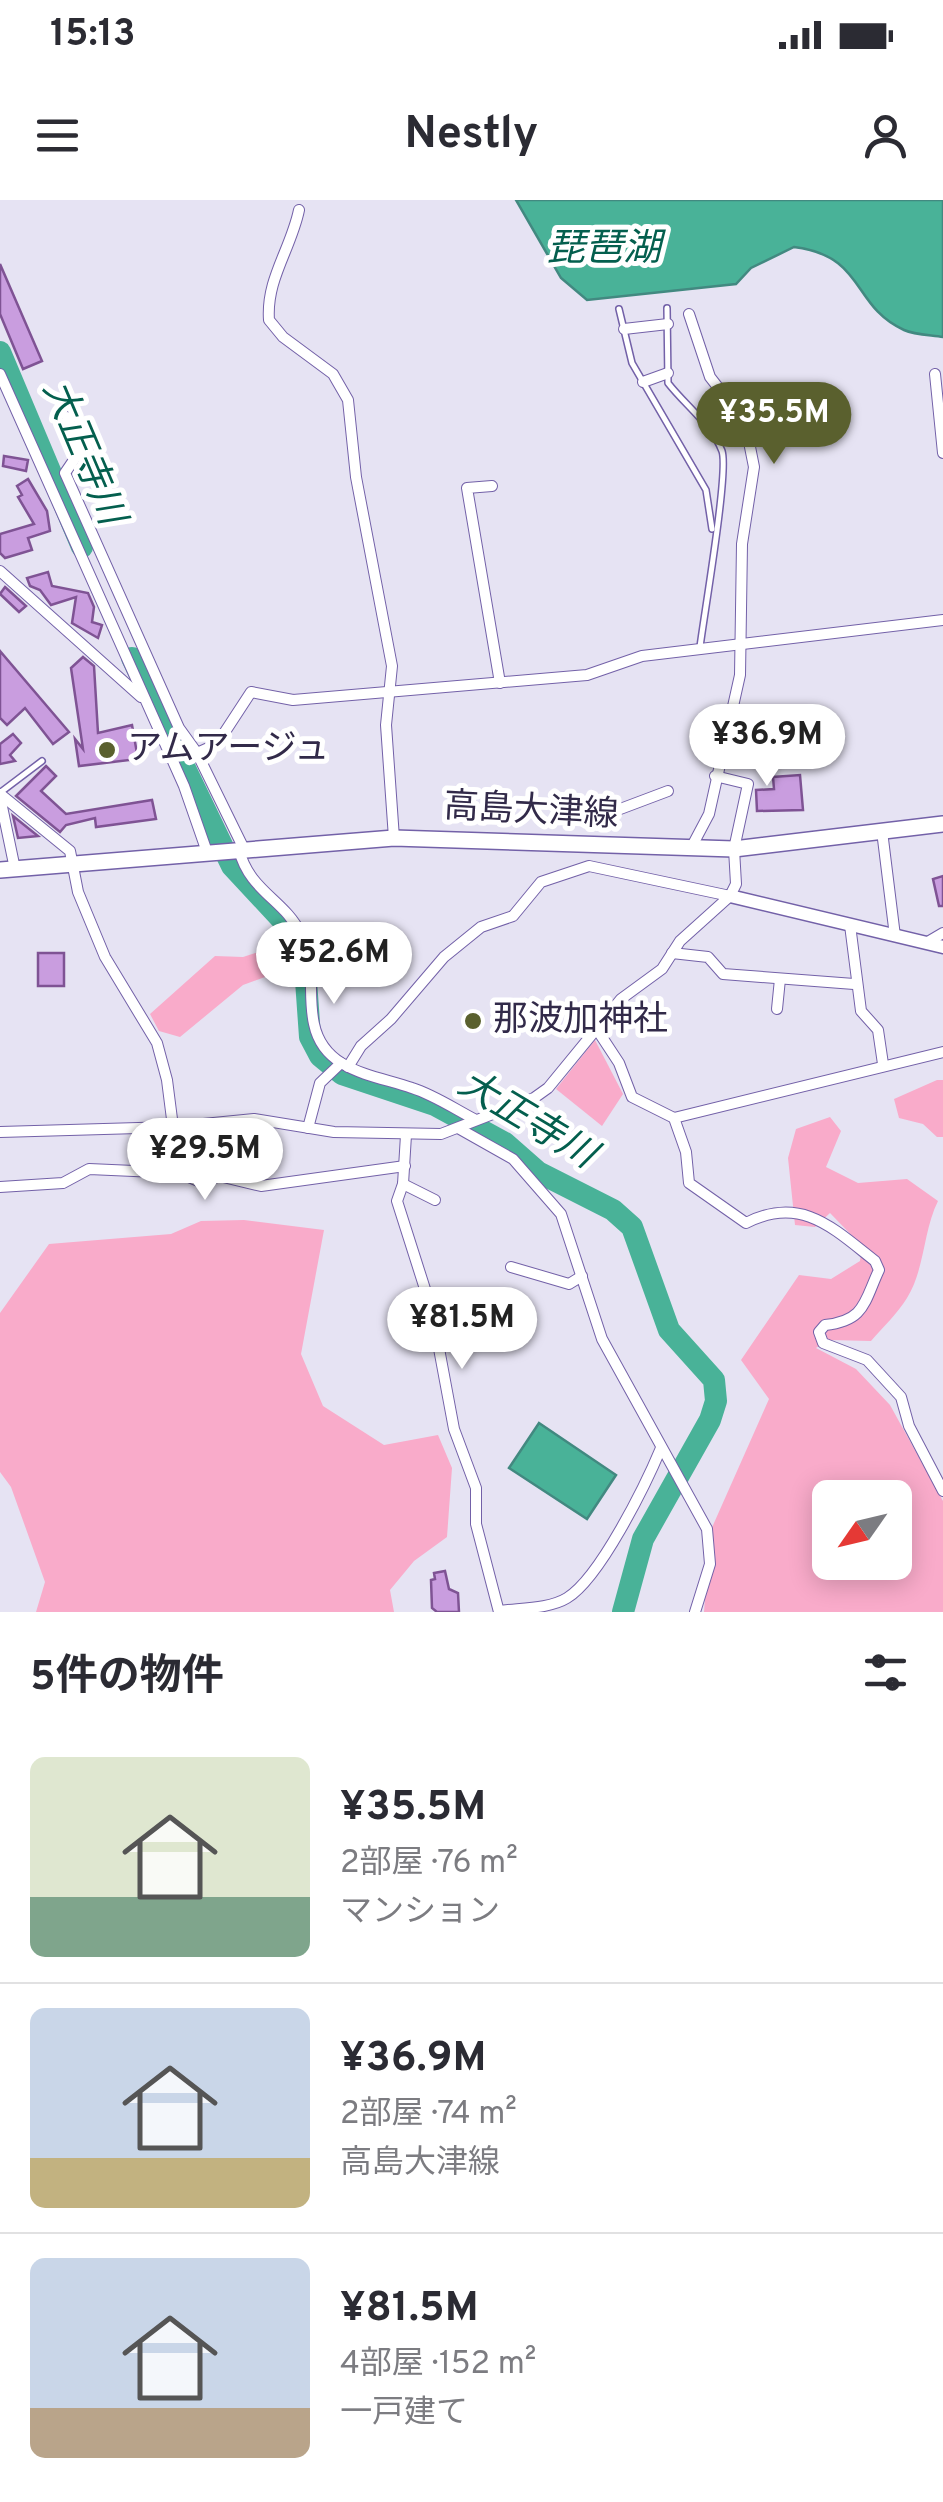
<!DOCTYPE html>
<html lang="ja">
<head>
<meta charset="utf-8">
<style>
	:root { --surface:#fff; --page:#f7f7f7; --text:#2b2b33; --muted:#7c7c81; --line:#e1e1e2; --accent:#5a602e }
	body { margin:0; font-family:Overpass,"Noto Sans JP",sans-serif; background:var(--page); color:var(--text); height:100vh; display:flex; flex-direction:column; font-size:38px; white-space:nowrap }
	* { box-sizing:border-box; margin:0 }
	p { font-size:32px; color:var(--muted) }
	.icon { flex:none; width:55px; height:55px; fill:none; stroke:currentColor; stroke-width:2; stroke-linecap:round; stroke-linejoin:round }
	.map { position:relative; height:1412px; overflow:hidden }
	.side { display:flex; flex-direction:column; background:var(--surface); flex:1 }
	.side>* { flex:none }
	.needle { width:65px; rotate:236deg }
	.fabs { position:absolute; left:812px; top:1280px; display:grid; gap:20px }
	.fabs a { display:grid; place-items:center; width:100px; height:100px; border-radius:15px; background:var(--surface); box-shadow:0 5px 25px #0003; font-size:50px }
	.price { position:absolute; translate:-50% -85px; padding:0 22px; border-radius:35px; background:#fff; color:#222; font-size:32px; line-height:65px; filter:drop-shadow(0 2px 5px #0008) }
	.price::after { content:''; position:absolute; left:50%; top:60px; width:30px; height:22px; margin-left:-15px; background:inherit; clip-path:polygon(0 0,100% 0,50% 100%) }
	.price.current { background:var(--accent); color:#fff }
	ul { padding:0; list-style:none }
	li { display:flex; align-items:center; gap:30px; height:250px; padding:0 30px }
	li+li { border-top:2px solid var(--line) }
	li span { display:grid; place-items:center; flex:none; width:280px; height:200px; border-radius:15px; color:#555 }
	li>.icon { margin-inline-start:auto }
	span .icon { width:120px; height:120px; fill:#fffc; stroke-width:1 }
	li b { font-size:42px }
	h2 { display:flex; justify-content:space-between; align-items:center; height:120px; padding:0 30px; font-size:42px }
	.status { display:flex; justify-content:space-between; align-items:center; height:70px; padding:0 50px; background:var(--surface); direction:ltr }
	.status svg { height:28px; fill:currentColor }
	header { display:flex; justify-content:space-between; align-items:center; height:130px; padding:0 30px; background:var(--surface); font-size:45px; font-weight:700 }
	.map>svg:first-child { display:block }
	.green { fill:#f9abca; fill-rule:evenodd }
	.water { fill:#49b298; stroke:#428980; stroke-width:2.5 }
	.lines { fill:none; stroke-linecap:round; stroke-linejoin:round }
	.river { stroke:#49b298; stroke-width:22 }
	.building { fill:#c99ddf; stroke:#7f5394; stroke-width:2.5 }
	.service-casing { stroke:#7361a8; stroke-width:8 }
	.minor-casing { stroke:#7361a8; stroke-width:12 }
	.tertiary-casing { stroke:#7361a8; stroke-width:15 }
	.secondary-casing { stroke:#7361a8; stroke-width:18 }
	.service { stroke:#fff; stroke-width:5 }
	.minor { stroke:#fff; stroke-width:10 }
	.tertiary { stroke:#fff; stroke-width:12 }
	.secondary { stroke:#fff; stroke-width:15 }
	.poi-dot { fill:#5a602e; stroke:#fff; stroke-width:4 }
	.labels { text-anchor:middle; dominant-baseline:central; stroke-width:10; stroke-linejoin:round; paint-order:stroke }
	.poi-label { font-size:35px; fill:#322a49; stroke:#fff; text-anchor:start }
	.street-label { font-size:35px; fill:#322a49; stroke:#fff }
	.water-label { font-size:38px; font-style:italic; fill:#045f4e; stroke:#fff }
</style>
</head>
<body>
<div class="status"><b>15:13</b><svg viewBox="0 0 49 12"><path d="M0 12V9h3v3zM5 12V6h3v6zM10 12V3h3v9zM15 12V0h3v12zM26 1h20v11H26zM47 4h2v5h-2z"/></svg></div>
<header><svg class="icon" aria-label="menu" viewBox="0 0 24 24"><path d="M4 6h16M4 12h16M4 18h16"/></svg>Nestly<svg class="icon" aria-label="person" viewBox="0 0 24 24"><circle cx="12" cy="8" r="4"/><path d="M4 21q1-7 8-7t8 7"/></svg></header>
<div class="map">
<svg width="943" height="1412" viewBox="0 0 943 1412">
	<rect width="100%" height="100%" fill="#e6e3f3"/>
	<g class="green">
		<path d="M 289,742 L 293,763 L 290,768 L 243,785 L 180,837 L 159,831 L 150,814 L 215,756 L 243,757 Z"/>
		<path d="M 595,840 L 623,894 L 602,926 L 556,889 Z"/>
		<path d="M 937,880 L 943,880 L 943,937 L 937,937 L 923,924 L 899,918 L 894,899 Z"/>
		<path d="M 830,917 L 841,931 L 826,967 L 858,983 L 907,979 L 938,1001 C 923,1031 925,1069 907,1098 C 898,1113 883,1127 871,1141 L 829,1140 L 816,1148 L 856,1169 L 890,1205 L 943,1301 L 943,1412 L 704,1412 L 710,1332 L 769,1199 L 741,1160 L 799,1075 L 831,1079 L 860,1061 L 862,1046 L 830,1013 L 815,1027 L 795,1025 L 788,958 L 796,929 ZM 830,1298 L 895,1298 L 895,1362 L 830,1362 Z"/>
		<path d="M 244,1020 L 324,1030 L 301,1154 L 323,1206 L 384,1245 L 438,1235 L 452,1268 L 447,1337 L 414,1361 L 390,1390 L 394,1412 L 36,1412 L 45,1382 L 11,1287 L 0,1272 L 0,1113 L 49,1044 L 171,1034 L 201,1021 Z"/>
	</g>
	<g class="water">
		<path d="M 516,0 L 943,0 L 943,137 C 931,135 915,135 904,130 C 851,106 866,56 794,47 L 751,68 L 736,84 L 587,100 L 561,78 Z"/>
		<path d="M 539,1223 L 616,1275 L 587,1319 L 509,1268 Z"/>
	</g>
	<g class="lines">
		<g class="river">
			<path d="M 0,152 L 82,347"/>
			<path d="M 132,458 L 232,666 L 285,723 L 304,752 L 310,837 L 320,856 L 342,874 L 435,905 L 505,943 L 538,972 L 613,1010 L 632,1027 L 669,1130 L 714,1180 L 716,1201 L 710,1220 L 643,1339 L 623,1412"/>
		</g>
	</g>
	<g class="building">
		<path d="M 0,64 L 42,161 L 23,169 L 0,114 Z"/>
		<path d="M 4,256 L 28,260 L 26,271 L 3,266 Z"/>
		<path d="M 28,279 L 47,311 L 50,331 L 28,338 L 32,350 L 5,358 L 0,353 L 0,334 L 34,324 L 18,297 L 22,295 L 17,286 Z"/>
		<path d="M 48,372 L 52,386 L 88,393 L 94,407 L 92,422 L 102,425 L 98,438 L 72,423 L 76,397 L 51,405 L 40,390 L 30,386 L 27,378 Z"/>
		<path d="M 5,387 L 26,406 L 19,412 L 0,394 Z"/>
		<path d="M 0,451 L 69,532 L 53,544 L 25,508 L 7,525 L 0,518 Z"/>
		<path d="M 83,457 L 94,466 L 98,533 L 132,525 L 138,559 L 79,566 L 75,539 L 83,549 L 71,468 Z"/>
		<path d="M 13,534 L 21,543 L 10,555 L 15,561 L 0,564 L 0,544 Z"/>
		<path d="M 46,566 L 56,576 L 41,591 L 66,614 L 152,600 L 156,619 L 96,627 L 95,618 L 66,625 L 60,632 L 16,596 Z"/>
		<path d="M 800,575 L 803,610 L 757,611 L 756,590 L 774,589 L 773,577 Z"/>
		<path d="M 13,616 L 38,636 L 18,638 Z"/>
		<path d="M 943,676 L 943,706 L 939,706 L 933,679 Z"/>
		<rect x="38" y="753" width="26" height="33"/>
		<path d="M 445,1371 L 449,1389 L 458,1393 L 459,1412 L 437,1412 L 432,1408 L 431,1380 L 435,1379 L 434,1373 Z"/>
	</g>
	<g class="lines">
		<g class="service-casing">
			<g id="service">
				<path d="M 667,108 L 668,183 C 685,205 712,225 722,251 C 729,271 704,415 700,447"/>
				<path d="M 619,109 L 632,163 L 706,290 L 712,329"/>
				<path d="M 1,592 L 42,561"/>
			</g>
		</g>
		<g class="minor-casing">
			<g id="minor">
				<path d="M 299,10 C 291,49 266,79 269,120 L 283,137 L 333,174 L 348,200 L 356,277 L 392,466 L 386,525 L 394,638"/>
				<path d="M 689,114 L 710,177 L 745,222 L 754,267 L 742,344 L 740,475 L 709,614 L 691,648"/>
				<path d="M 624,129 L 668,124"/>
				<path d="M 0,174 L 184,586 L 207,652"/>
				<path d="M 935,174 L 943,253"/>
				<path d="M 643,182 L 668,173"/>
				<path d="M 67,217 L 80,251 L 65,273 L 179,528 L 197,553 L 244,649"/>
				<path d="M 492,286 L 467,288 L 500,483"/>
				<path d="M 0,371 L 141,497"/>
				<path d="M 197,553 L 217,544 L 251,492 L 293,500 L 587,475 L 642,456 L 943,420"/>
				<path d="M 0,594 L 70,651 L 78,692 L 105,757 L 157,843 L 167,880 L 173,927"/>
				<path d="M 0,597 L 15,669"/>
				<path d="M 599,617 L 668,591"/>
				<path d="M 882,631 L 895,736"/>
				<path d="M 239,650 C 250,692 284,699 301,734 C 317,766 307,793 314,824 C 324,872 375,875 412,888 C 434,895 453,908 474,919"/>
				<path d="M 850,725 L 861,811 L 878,830 L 883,864"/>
				<path d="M 926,743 L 943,733"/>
				<path d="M 672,753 L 708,757 L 723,774 L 854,784"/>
				<path d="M 777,809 L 780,779"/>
				<path d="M 596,828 L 619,863 L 632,897 L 674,918 L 686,952 L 689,983 L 746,1023 C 801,995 833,1028 875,1061 L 879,1070 C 864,1102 865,1121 825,1125 L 819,1132 L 823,1143 L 867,1160 L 901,1197 L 909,1226 L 943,1291"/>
				<path d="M 348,867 L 361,846 L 391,819 L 444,757 L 481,727 L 513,716 L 541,682 L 589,666 L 730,696"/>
				<path d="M 674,918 L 943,852"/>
				<path d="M 308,928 L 320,883 L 341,863"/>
				<path d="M 458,928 L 513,959 L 561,1014 L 602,1139 L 707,1329 L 710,1364 L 695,1412"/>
				<path d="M 0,932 L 173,927 L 254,919 L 334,932 L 441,934 L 534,898 L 548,888 L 621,799 L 662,769 L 680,741 L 730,696 L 736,684 L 734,649 L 748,584 L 715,576"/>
				<path d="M 406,935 L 403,984 L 397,1001 L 432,1111 L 454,1229 L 476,1288 L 476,1324 L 499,1412"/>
				<path d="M 403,984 L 435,1000"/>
				<path d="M 0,987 L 63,983 L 89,969 L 179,973 L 203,983 L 219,976 L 261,986 L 405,966"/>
				<path d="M 511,1067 L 569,1084 L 582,1076"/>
				<path d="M 499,1411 C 520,1408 549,1409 567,1398 C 600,1378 646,1284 661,1248"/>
			</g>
		</g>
		<g class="tertiary-casing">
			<path id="tertiary" d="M 730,696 L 943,747"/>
		</g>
		<g class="secondary-casing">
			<path id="secondary" d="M 0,670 L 394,638 L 734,649 L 943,624"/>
		</g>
		<use href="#service" class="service"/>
		<use href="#minor" class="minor"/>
		<use href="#tertiary" class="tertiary"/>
		<use href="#secondary" class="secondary"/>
	</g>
	<g class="poi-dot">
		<circle cx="107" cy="550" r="10"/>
		<circle cx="473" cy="821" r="10"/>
	</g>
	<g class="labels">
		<g class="poi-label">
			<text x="127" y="550">アムアージュ</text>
			<text x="493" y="821">那波加神社</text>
		</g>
		<g class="street-label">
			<text transform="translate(531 612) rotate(3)">高島大津線</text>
		</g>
		<g class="water-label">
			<text x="604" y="50">琵琶湖</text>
			<text transform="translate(82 253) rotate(67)">大正寺川</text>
			<text transform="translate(526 921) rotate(31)">大正寺川</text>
		</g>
	</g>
</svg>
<div class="fabs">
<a><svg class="needle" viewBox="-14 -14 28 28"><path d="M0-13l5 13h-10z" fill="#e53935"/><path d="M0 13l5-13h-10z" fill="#7c7c81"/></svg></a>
</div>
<b class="price current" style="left:774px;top:267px">¥35.5M</b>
<b class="price" style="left:767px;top:589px">¥36.9M</b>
<b class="price" style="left:334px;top:807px">¥52.6M</b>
<b class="price" style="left:205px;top:1003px">¥29.5M</b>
<b class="price" style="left:462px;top:1172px">¥81.5M</b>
</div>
<section class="side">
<h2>5件の物件<svg class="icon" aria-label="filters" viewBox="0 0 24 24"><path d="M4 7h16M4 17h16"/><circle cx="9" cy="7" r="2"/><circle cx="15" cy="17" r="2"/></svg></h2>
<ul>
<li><span style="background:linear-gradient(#dfe7d0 70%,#7fa58c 0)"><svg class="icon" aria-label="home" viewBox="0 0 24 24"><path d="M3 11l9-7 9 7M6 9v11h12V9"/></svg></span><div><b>¥35.5M</b><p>2部屋 · 76 m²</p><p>マンション</p></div></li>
<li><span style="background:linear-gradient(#c9d6e8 75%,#c2b280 0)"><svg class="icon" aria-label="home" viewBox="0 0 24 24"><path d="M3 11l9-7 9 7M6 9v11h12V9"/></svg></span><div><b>¥36.9M</b><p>2部屋 · 74 m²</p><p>高島大津線</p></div></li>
<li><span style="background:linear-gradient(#c9d6e8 75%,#b9a48a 0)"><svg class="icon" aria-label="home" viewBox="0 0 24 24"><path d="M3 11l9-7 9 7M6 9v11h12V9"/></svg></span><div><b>¥81.5M</b><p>4部屋 · 152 m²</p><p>一戸建て</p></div></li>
</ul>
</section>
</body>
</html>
